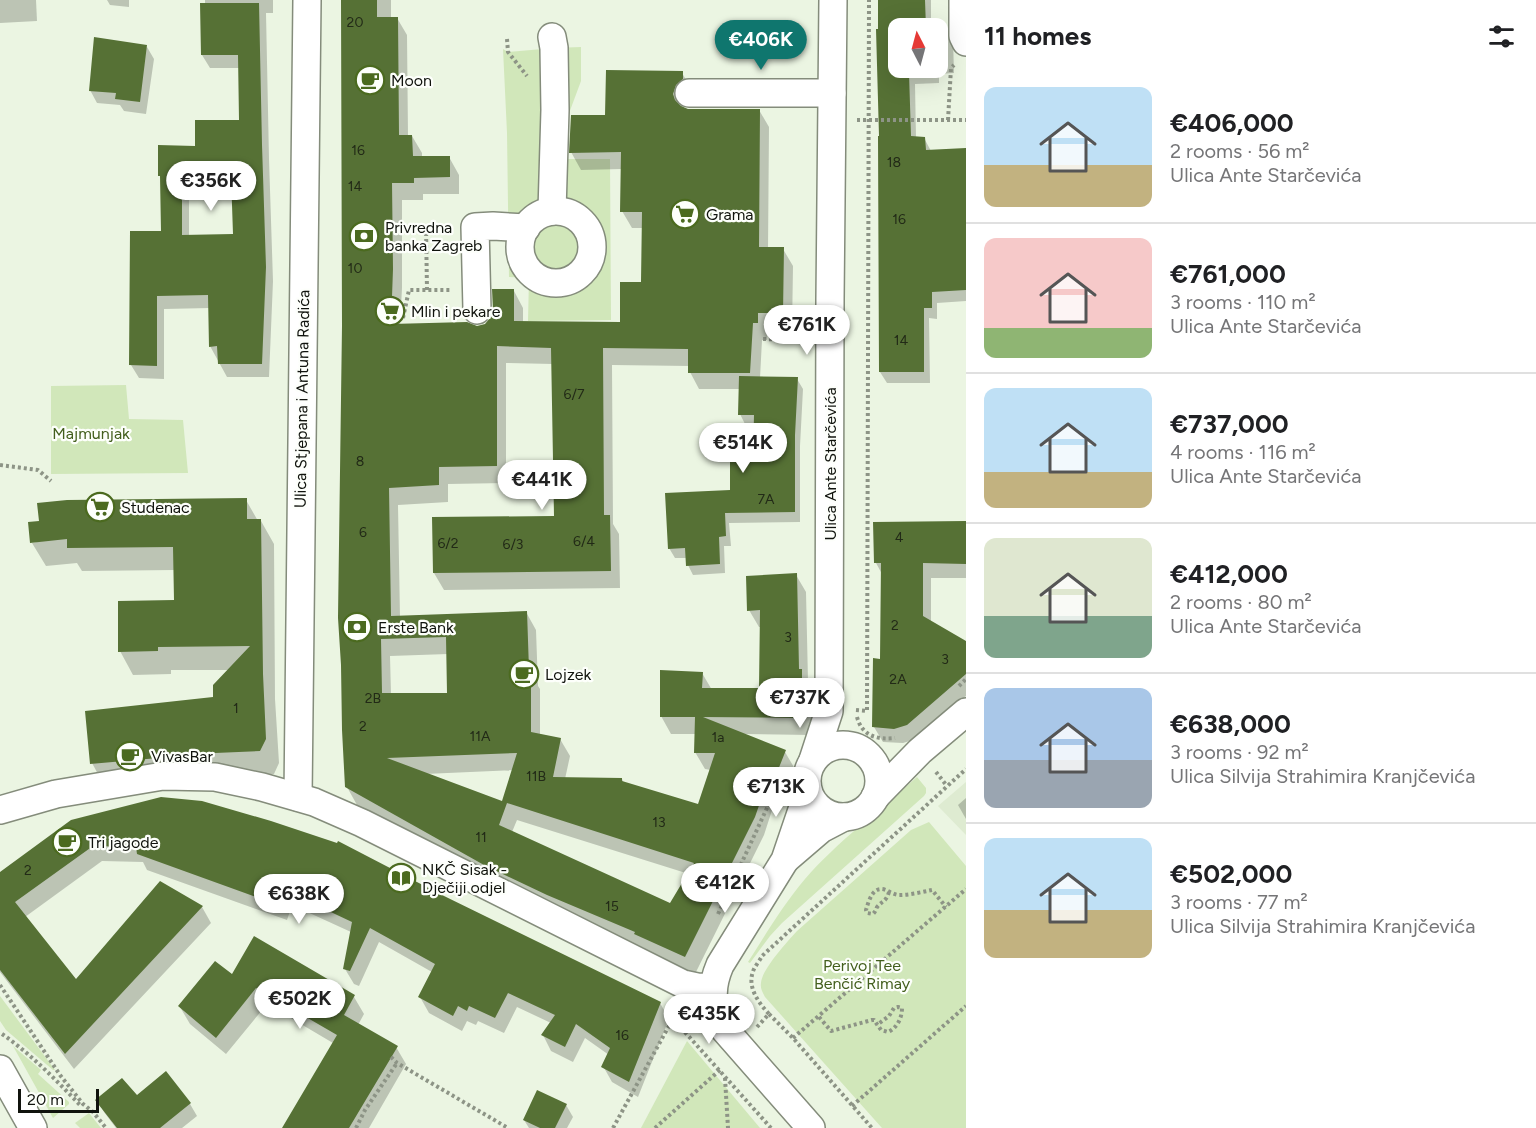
<!DOCTYPE html>
<html lang="en">
<head>
<meta charset="utf-8">
<style>
	:root { --surface:#fff; --page:#f6f6f6; --text:#202124; --muted:#757577; --line:#e0e0e0; --accent:#0f766e }
	body { margin:0; font-family:Figtree,sans-serif; background:var(--page); color:var(--text); height:100vh; display:flex; flex-direction:column; font-size:22px; white-space:nowrap }
	* { box-sizing:border-box; margin:0 }
	p { font-size:20px; color:var(--muted) }
	.icon { flex:none; width:33px; height:33px; fill:none; stroke:currentColor; stroke-width:2; stroke-linecap:round; stroke-linejoin:round }
	.map { position:relative; flex:1; overflow:hidden }
	.drawer { display:flex; flex-direction:column; background:var(--surface); width:570px }
	.drawer>* { flex:none }
	.needle { width:39px; rotate:354deg }
	.tools { position:absolute; left:888px; top:18px; display:grid; gap:12px }
	.tools a { display:grid; place-items:center; width:60px; height:60px; border-radius:12px; background:var(--surface); box-shadow:0 6px 24px #0002; font-size:30px }
	.scale { position:absolute; left:18px; bottom:15px; width:81px; box-sizing:border-box; padding-left:6px; border:3px solid #10130d; border-top:0; font-size:16px; line-height:21px; white-space:nowrap; color:#10130d; -webkit-text-stroke:4px #fdfffb; paint-order:stroke }
	.price { position:absolute; translate:-50% -51px; padding:0 14px; border-radius:21px; background:#fff; color:#222; font-size:20px; line-height:39px; filter:drop-shadow(0 2px 3px #0008) }
	.price::after { content:''; position:absolute; left:50%; top:36px; width:18px; height:14px; margin-left:-9px; background:inherit; clip-path:polygon(0 0,100% 0,50% 100%) }
	.price.current { background:var(--accent); color:#fff }
	ul { padding:0; list-style:none }
	li { display:flex; align-items:center; gap:18px; height:150px; padding:0 18px }
	li+li { border-top:2px solid var(--line) }
	li span { display:grid; place-items:center; flex:none; width:168px; height:120px; border-radius:12px; color:#555 }
	li>.icon { margin-inline-start:auto }
	span .icon { width:72px; height:72px; fill:#fffc; stroke-width:1 }
	li b { font-size:26px }
	h2 { display:flex; justify-content:space-between; align-items:center; height:72px; padding:0 18px; font-size:26px }
	main { display:flex; flex:1; min-height:0 }
	.map>svg:first-child { display:block }
	.built { fill:#deebd1 }
	.green { fill:#d1e7ba }
	.shadow { fill:#0003; fill-rule:evenodd }
	.building { fill:#567135; fill-rule:evenodd }
	.lines { fill:none; stroke-linecap:round; stroke-linejoin:round }
	.minor-casing { stroke:#848c7b; stroke-width:30 }
	.path { stroke:#8d9486; stroke-width:4; stroke-dasharray:3 3; stroke-linecap:butt }
	.minor { stroke:#fff; stroke-width:27 }
	.labels { text-anchor:middle; dominant-baseline:central; stroke-width:4.5; stroke-linejoin:round; paint-order:stroke }
	.number-label { font-size:14px; fill:#222a17 }
	.poi-label { font-size:16px; fill:#10130d; stroke:#fdfffb; text-anchor:start }
	.street-label { font-size:16px; fill:#10130d; stroke:#fdfffb }
	.park-label { font-size:16px; fill:#435f1d; stroke:#fdfffb }
</style>
</head>
<body>
<main>
<div class="map">
<svg width="966" height="1128" viewBox="0 0 966 1128">
	<rect width="100%" height="100%" fill="#ebf5e2"/>
	<path class="built" d="M 966,782 L 966,835 L 938,806 Z"/>
	<g class="green">
		<path d="M 581,47 L 581,81 L 568,116 L 568,159 L 610,159 L 611,320 L 528,321 L 529,278 L 509,277 L 507,133 L 503,49 L 508,52 L 554,48 Z"/>
		<path d="M 126,385 L 129,419 L 183,420 L 188,473 L 51,474 L 51,386 Z"/>
		<path d="M 917,777 L 926,788 L 926,793 L 924,796 L 782,923 L 770,936 L 750,963 L 748,962 C 766,934 783,905 805,879 C 836,843 881,809 917,777 Z"/>
		<path d="M 929,822 L 966,866 L 966,1128 L 882,1128 L 765,997 C 763,993 760,989 761,983 C 762,969 787,942 797,931 L 911,830 Z"/>
		<path d="M 0,996 L 55,1070 L 53,1070 L 6,1030 L 0,1021 Z"/>
		<path d="M 687,1041 L 760,1128 L 641,1128 Z"/>
		<path d="M 13,1046 L 41,1070 L 38,1074 L 69,1102 L 69,1104 L 53,1118 Z"/>
		<path d="M 89,1113 L 101,1128 L 80,1128 L 75,1123 Z"/>
	</g>
	<g class="shadow">
		<path d="M 0,0 L 36,0 L 37,21 L 0,23 Z"/>
		<path d="M 107,0 L 129,0 L 129,7 L 110,5 Z"/>
		<path d="M 205,0 L 273,0 L 273,13 L 266,13 L 269,159 L 273,281 L 269,377 L 227,377 L 210,346 L 210,308 L 164,309 L 164,379 L 139,378 L 131,365 L 162,232 L 162,179 L 196,147 L 240,121 L 240,68 L 210,68 L 202,55 L 201,5 L 205,5 ZM 189,189 L 233,189 L 234,235 L 189,236 Z"/>
		<path d="M 343,0 L 391,0 L 391,18 L 397,18 L 407,35 L 408,136 L 412,136 L 422,153 L 422,158 L 449,157 L 459,175 L 459,194 L 423,194 L 423,200 L 402,200 L 402,288 L 400,326 L 477,327 L 485,325 L 514,291 L 523,308 L 523,323 L 621,324 L 643,283 L 643,228 L 632,228 L 622,211 L 622,169 L 581,170 L 571,152 L 606,116 L 682,73 L 692,90 L 685,102 L 683,109 L 688,110 L 759,110 L 769,127 L 768,249 L 783,249 L 793,266 L 792,330 L 767,330 L 767,340 L 762,340 L 760,378 L 797,379 L 803,389 L 800,446 L 800,522 L 729,523 L 731,546 L 724,546 L 725,573 L 693,575 L 688,565 L 687,558 L 675,558 L 669,548 L 731,491 L 755,460 L 755,424 L 745,424 L 740,414 L 740,389 L 699,389 L 690,372 L 690,366 L 612,365 L 613,524 L 619,534 L 620,588 L 444,590 L 434,573 L 555,517 L 553,364 L 506,363 L 506,483 L 448,484 L 448,502 L 398,505 L 400,617 L 526,612 L 536,630 L 538,686 L 540,689 L 540,735 L 560,739 L 570,756 L 565,779 L 622,779 L 624,783 L 699,806 L 711,770 L 705,769 L 695,752 L 696,734 L 671,734 L 661,716 L 702,673 L 712,690 L 761,690 L 761,627 L 759,627 L 749,610 L 796,575 L 806,592 L 808,681 L 811,688 L 811,735 L 742,734 L 785,752 L 795,769 L 780,806 L 774,804 L 764,835 L 695,974 L 646,951 L 644,948 L 558,912 L 496,882 L 357,805 L 347,787 ZM 448,654 L 449,694 L 391,695 L 390,656 ZM 513,770 L 503,803 L 425,774 ZM 517,820 L 689,874 L 670,905 L 512,832 Z"/>
		<path d="M 879,0 L 931,0 L 931,28 L 898,28 L 898,68 L 938,68 L 938,29 L 946,29 L 953,40 L 954,73 L 939,74 L 939,83 L 915,84 L 916,138 L 924,138 L 931,151 L 966,150 L 966,301 L 937,303 L 937,319 L 929,318 L 930,383 L 887,383 L 880,372 Z"/>
		<path d="M 147,47 L 154,59 L 146,114 L 124,111 L 120,105 L 97,103 L 90,90 Z"/>
		<path d="M 246,500 L 258,521 L 261,521 L 274,544 L 275,699 L 279,763 L 274,774 L 230,776 L 105,787 L 92,763 L 214,698 L 230,670 L 171,670 L 171,674 L 133,675 L 120,651 L 175,601 L 175,570 L 82,571 L 77,563 L 46,566 L 32,543 Z"/>
		<path d="M 966,523 L 966,578 L 931,578 L 931,623 L 966,643 L 966,696 L 916,739 L 903,743 L 883,742 L 874,727 L 882,660 L 882,574 L 876,563 Z"/>
		<path d="M 966,798 L 966,819 L 958,805 Z"/>
		<path d="M 71,822 L 442,897 L 660,1003 L 669,1019 L 638,1097 L 612,1082 L 603,1066 L 609,1055 L 585,1038 L 573,1062 L 551,1051 L 543,1035 L 551,1023 L 517,1007 L 504,1033 L 478,1021 L 476,1025 L 467,1021 L 462,1031 L 429,1013 L 420,997 L 432,972 L 379,942 L 359,986 L 354,984 L 345,969 L 351,932 L 292,905 L 287,920 L 147,870 L 143,862 L 102,861 L 25,917 L 76,982 L 160,883 L 202,907 L 211,923 L 74,1069 L 0,972 L 0,873 Z"/>
		<path d="M 255,938 L 354,997 L 364,1014 L 358,1025 L 396,1047 L 406,1064 L 369,1128 L 284,1128 L 333,1043 L 267,1004 L 226,1054 L 190,1024 L 180,1007 L 232,977 Z"/>
		<path d="M 166,1073 L 190,1104 L 197,1116 L 182,1128 L 116,1128 L 104,1112 L 97,1100 L 136,1097 Z"/>
		<path d="M 566,1105 L 573,1117 L 567,1128 L 529,1128 L 524,1120 Z"/>
	</g>
	<g class="building">
		<path d="M 341,0 L 377,0 L 377,17 L 398,17 L 399,135 L 412,135 L 413,156 L 450,156 L 450,177 L 414,178 L 414,183 L 392,183 L 393,269 L 391,324 L 467,322 L 477,326 L 485,324 L 490,318 L 493,310 L 492,289 L 514,289 L 514,321 L 620,322 L 620,282 L 641,282 L 642,212 L 620,212 L 621,152 L 569,153 L 571,115 L 605,115 L 606,70 L 683,71 L 683,79 L 676,85 L 673,94 L 675,100 L 681,106 L 688,109 L 760,109 L 759,247 L 784,247 L 783,313 L 758,313 L 758,323 L 753,323 L 750,373 L 688,373 L 688,349 L 603,348 L 604,515 L 610,515 L 611,571 L 433,573 L 432,517 L 554,516 L 551,348 L 497,346 L 497,466 L 439,467 L 439,485 L 389,488 L 391,616 L 527,611 L 529,670 L 531,670 L 531,732 L 561,738 L 553,777 L 622,778 L 622,781 L 698,804 L 715,753 L 694,753 L 695,717 L 660,717 L 660,670 L 703,672 L 702,688 L 759,688 L 760,610 L 747,611 L 746,576 L 797,573 L 799,669 L 802,669 L 802,718 L 703,717 L 786,750 L 770,790 L 765,788 L 755,817 L 685,957 L 634,934 L 635,932 L 547,895 L 484,865 L 345,787 L 342,730 L 341,665 L 338,618 L 342,326 ZM 446,637 L 447,693 L 382,693 L 381,639 ZM 517,753 L 502,801 L 387,758 ZM 507,803 L 694,863 L 670,903 L 499,825 Z"/>
		<path d="M 878,0 L 925,0 L 926,28 L 947,27 L 948,62 L 938,63 L 938,28 L 898,28 L 898,68 L 933,68 L 933,72 L 909,73 L 911,136 L 925,137 L 926,150 L 966,148 L 966,290 L 932,292 L 932,308 L 924,308 L 924,372 L 879,372 L 878,136 L 879,136 L 876,29 L 878,29 Z"/>
		<path d="M 200,3 L 259,3 L 262,145 L 266,267 L 262,364 L 218,364 L 217,346 L 209,347 L 208,295 L 157,296 L 157,366 L 129,365 L 130,231 L 161,231 L 160,176 L 158,176 L 158,145 L 195,146 L 195,120 L 239,120 L 238,55 L 201,55 ZM 182,176 L 231,176 L 233,234 L 182,235 Z"/>
		<path d="M 94,37 L 147,45 L 140,102 L 115,99 L 116,93 L 89,91 Z"/>
		<path d="M 739,376 L 798,377 L 795,435 L 795,512 L 725,513 L 726,536 L 719,537 L 720,564 L 686,566 L 685,548 L 668,549 L 665,493 L 730,490 L 730,458 L 753,458 L 754,415 L 738,415 Z"/>
		<path d="M 247,498 L 247,519 L 261,519 L 263,674 L 266,739 L 260,751 L 215,753 L 90,764 L 85,711 L 213,697 L 213,685 L 250,646 L 158,647 L 158,651 L 118,652 L 118,601 L 174,600 L 173,547 L 67,548 L 67,539 L 30,543 L 28,522 L 39,521 L 37,503 L 67,500 Z"/>
		<path d="M 966,521 L 966,564 L 923,563 L 923,616 L 966,641 L 966,674 L 907,725 L 894,729 L 872,727 L 873,658 L 880,659 L 881,563 L 874,563 L 873,522 Z"/>
		<path d="M 161,797 L 202,801 L 271,821 L 337,843 L 338,841 L 442,895 L 661,1002 L 629,1082 L 601,1067 L 610,1048 L 576,1024 L 565,1047 L 541,1035 L 555,1015 L 508,993 L 495,1018 L 469,1006 L 467,1011 L 458,1006 L 453,1016 L 418,997 L 435,964 L 370,928 L 350,971 L 343,969 L 352,922 L 284,890 L 278,905 L 137,854 L 136,847 L 93,846 L 15,902 L 76,979 L 160,881 L 203,906 L 65,1054 L 0,970 L 0,872 L 71,820 Z"/>
		<path d="M 254,936 L 355,995 L 344,1015 L 398,1046 L 349,1128 L 282,1128 L 337,1035 L 256,988 L 216,1038 L 178,1006 L 215,961 L 232,974 Z"/>
		<path d="M 166,1071 L 191,1103 L 160,1128 L 117,1128 L 95,1100 L 122,1078 L 137,1095 Z"/>
		<path d="M 537,1090 L 567,1104 L 555,1128 L 540,1128 L 523,1120 Z"/>
	</g>
	<g class="lines">
		<g class="minor-casing">
			<g id="minor">
				<path d="M 963,0 L 963,36 L 966,42"/>
				<path d="M 552,37 L 554,48 L 555,110 L 552,211"/>
				<path d="M 689,93 L 832,93"/>
				<circle cx="556" cy="247" r="36"/>
				<path d="M 477,310 L 475,227 L 493,226 L 526,228"/>
				<circle cx="843" cy="781" r="36"/>
				<path d="M 813,760 L 829,711 L 830,300 L 833,0"/>
				<path d="M 807,785 L 804,804 L 785,860 L 720,965 C 709,991 712,1006 725,1030 L 811,1128"/>
				<path d="M 298,797 L 307,0"/>
				<path d="M 875,797 L 920,751 L 966,712"/>
				<path d="M 0,810 L 56,794 L 163,776 L 215,777 L 262,787 L 314,802 L 362,823 L 683,984 L 697,987 L 713,988"/>
				<path d="M 786,859 L 821,829 L 844,817"/>
				<path d="M 0,1069 L 33,1128"/>
			</g>
		</g>
		<g class="path">
			<path d="M 507,39 L 508,52 L 527,76"/>
			<path d="M 857,120 L 966,120"/>
			<path d="M 948,120 L 951,68 L 954,65"/>
			<path d="M 426,227 L 427,290"/>
			<path d="M 402,228 L 449,227"/>
			<path d="M 403,318 L 409,290 L 452,290"/>
			<path d="M 763,339 L 803,340"/>
			<path d="M 0,465 L 38,470 L 51,481"/>
			<path d="M 959,686 L 966,679"/>
			<path d="M 856,710 L 867,711 L 869,0"/>
			<path d="M 857,717 C 862,736 877,740 895,738"/>
			<path d="M 936,772 L 947,786"/>
			<path d="M 889,892 C 886,902 883,900 877,907 C 876,910 875,912 873,914 L 867,913 L 866,910 C 869,900 873,885 886,890 C 890,892 895,895 899,895 C 910,895 922,892 932,890 L 946,907"/>
			<path d="M 718,914 L 779,782"/>
			<path d="M 0,985 L 60,1075 L 83,1104 L 93,1112 L 106,1128"/>
			<path d="M 676,1010 L 683,1030 L 771,1128"/>
			<path d="M 769,1014 L 793,1038 L 872,1128"/>
			<path d="M 819,1017 L 831,1031 L 872,1020 L 874,1020 L 881,1030 L 888,1032 C 897,1028 902,1018 902,1008 L 898,1007 L 894,1008 L 889,1016 L 877,1025"/>
			<path d="M 757,1027 L 769,1014 C 758,1002 746,986 754,969 C 756,965 760,960 762,956 L 966,769"/>
			<path d="M 2,1034 C 31,1054 56,1080 81,1106"/>
			<path d="M 793,1038 L 966,889"/>
			<path d="M 391,1057 L 397,1063 L 508,1128"/>
			<path d="M 725,1078 L 728,1128"/>
			<path d="M 852,1106 L 966,1006"/>
			<path d="M 356,1128 L 365,1110 L 397,1063"/>
			<path d="M 613,1128 L 676,1013"/>
			<path d="M 655,1128 L 720,1070 L 720,1068"/>
		</g>
		<use href="#minor" class="minor"/>
	</g>
	<defs>
		<g id="cafe-ring" transform="scale(1.5)"><circle r="9.5" fill="#fdfffb" stroke="#4b6a1f" stroke-width="1.5"/><path d="M-5.5-4.5H6V0H3Q3 3.5 0 3.5H-2.5Q-5.5 3.5-5.5 0ZM3-3.2v2h1.7v-2ZM-6 4.5H4V6H-6Z" fill="#4b6a1f"/></g>
		<g id="supermarket-ring" transform="scale(1.5)"><circle r="9.5" fill="#fdfffb" stroke="#4b6a1f" stroke-width="1.5"/><path d="M-6-5.5h2.5l.6 2H6L4.5 2H-2.5L-4.4-4H-6ZM-1.5 3.2a1.3 1.3 0 1 0 .1 0ZM3 3.2a1.3 1.3 0 1 0 .1 0Z" fill="#4b6a1f"/></g>
		<g id="bank-ring" transform="scale(1.5)"><circle r="9.5" fill="#fdfffb" stroke="#4b6a1f" stroke-width="1.5"/><path d="M-6-4H6V4H-6ZM0-2.3a2.3 2.3 0 1 0 0 4.6a2.3 2.3 0 1 0 0-4.6Z" fill="#4b6a1f"/></g>
		<g id="library-ring" transform="scale(1.5)"><circle r="9.5" fill="#fdfffb" stroke="#4b6a1f" stroke-width="1.5"/><path d="M-6-4Q-3-5.5-.7-3.5V5Q-3 3-6 4ZM6-4Q3-5.5 .7-3.5V5Q3 3 6 4Z" fill="#4b6a1f"/></g>
	</defs>
	<g fill-rule="evenodd">
		<use href="#cafe-ring" x="370" y="80"/>
		<use href="#supermarket-ring" x="685" y="214"/>
		<use href="#bank-ring" x="364" y="236"/>
		<use href="#supermarket-ring" x="390" y="311"/>
		<use href="#supermarket-ring" x="100" y="507"/>
		<use href="#bank-ring" x="357" y="627"/>
		<use href="#cafe-ring" x="524" y="674"/>
		<use href="#cafe-ring" x="130" y="756"/>
		<use href="#cafe-ring" x="67" y="842"/>
		<use href="#library-ring" x="401" y="878"/>
	</g>
	<g class="labels">
		<g class="number-label">
			<text x="355" y="22">20</text>
			<text x="358" y="150">16</text>
			<text x="894" y="162">18</text>
			<text x="355" y="186">14</text>
			<text x="899" y="219">16</text>
			<text x="355" y="268">10</text>
			<text x="901" y="340">14</text>
			<text x="574" y="394">6/7</text>
			<text x="360" y="461">8</text>
			<text x="766" y="499">7A</text>
			<text x="363" y="532">6</text>
			<text x="899" y="537">4</text>
			<text x="584" y="541">6/4</text>
			<text x="448" y="543">6/2</text>
			<text x="513" y="544">6/3</text>
			<text x="895" y="625">2</text>
			<text x="788" y="637">3</text>
			<text x="945" y="659">3</text>
			<text x="898" y="679">2A</text>
			<text x="373" y="698">2B</text>
			<text x="236" y="708">1</text>
			<text x="363" y="726">2</text>
			<text x="480" y="736">11A</text>
			<text x="718" y="737">1a</text>
			<text x="536" y="776">11B</text>
			<text x="659" y="822">13</text>
			<text x="481" y="837">11</text>
			<text x="28" y="870">2</text>
			<text x="612" y="906">15</text>
			<text x="622" y="1035">16</text>
		</g>
		<g class="poi-label">
			<text x="391" y="80">Moon</text>
			<text x="706" y="214">Grama</text>
			<text x="385" y="227">Privredna<tspan x="385" dy="18">banka Zagreb</tspan></text>
			<text x="411" y="311">Mlin i pekare</text>
			<text x="121" y="507">Studenac</text>
			<text x="378" y="627">Erste Bank</text>
			<text x="545" y="674">Lojzek</text>
			<text x="151" y="756">VivasBar</text>
			<text x="88" y="842">Tri jagode</text>
			<text x="422" y="869">NKČ Sisak -<tspan x="422" dy="18">Dječiji odjel</tspan></text>
		</g>
		<g class="street-label">
			<text transform="translate(302 399) rotate(-89)">Ulica Stjepana i Antuna Radića</text>
			<text transform="translate(830 464) rotate(-90)">Ulica Ante Starčevića</text>
		</g>
		<g class="park-label">
			<text x="91" y="433">Majmunjak</text>
			<text x="862" y="965">Perivoj Tee<tspan x="862" dy="18">Benčić Rimay</tspan></text>
		</g>
	</g>
</svg>
<div class="tools">
<a><svg class="needle" viewBox="-14 -14 28 28"><path d="M0-13l5 13h-10z" fill="#e53935"/><path d="M0 13l5-13h-10z" fill="#757577"/></svg></a>
</div>
<div class="scale">20 m</div>
<b class="price current" style="left:761px;top:71px">€406K</b>
<b class="price" style="left:211px;top:212px">€356K</b>
<b class="price" style="left:807px;top:356px">€761K</b>
<b class="price" style="left:743px;top:474px">€514K</b>
<b class="price" style="left:542px;top:511px">€441K</b>
<b class="price" style="left:800px;top:729px">€737K</b>
<b class="price" style="left:776px;top:818px">€713K</b>
<b class="price" style="left:725px;top:914px">€412K</b>
<b class="price" style="left:299px;top:925px">€638K</b>
<b class="price" style="left:300px;top:1030px">€502K</b>
<b class="price" style="left:709px;top:1045px">€435K</b>
</div>
<section class="drawer">
<h2>11 homes<svg class="icon" aria-label="filters" viewBox="0 0 24 24"><path d="M4 7h16M4 17h16"/><circle cx="9" cy="7" r="2"/><circle cx="15" cy="17" r="2"/></svg></h2>
<ul>
<li><span style="background:linear-gradient(#bfe0f5 65%,#c2b280 0)"><svg class="icon" aria-label="home" viewBox="0 0 24 24"><path d="M3 11l9-7 9 7M6 9v11h12V9"/></svg></span><div><b>€406,000</b><p>2 rooms · 56 m²</p><p>Ulica Ante Starčevića</p></div></li>
<li><span style="background:linear-gradient(#f6c9c9 75%,#8fb573 0)"><svg class="icon" aria-label="home" viewBox="0 0 24 24"><path d="M3 11l9-7 9 7M6 9v11h12V9"/></svg></span><div><b>€761,000</b><p>3 rooms · 110 m²</p><p>Ulica Ante Starčevića</p></div></li>
<li><span style="background:linear-gradient(#bfe0f5 70%,#c2b280 0)"><svg class="icon" aria-label="home" viewBox="0 0 24 24"><path d="M3 11l9-7 9 7M6 9v11h12V9"/></svg></span><div><b>€737,000</b><p>4 rooms · 116 m²</p><p>Ulica Ante Starčevića</p></div></li>
<li><span style="background:linear-gradient(#dfe7d0 65%,#7fa58c 0)"><svg class="icon" aria-label="home" viewBox="0 0 24 24"><path d="M3 11l9-7 9 7M6 9v11h12V9"/></svg></span><div><b>€412,000</b><p>2 rooms · 80 m²</p><p>Ulica Ante Starčevića</p></div></li>
<li><span style="background:linear-gradient(#a9c7e8 60%,#9aa5b1 0)"><svg class="icon" aria-label="home" viewBox="0 0 24 24"><path d="M3 11l9-7 9 7M6 9v11h12V9"/></svg></span><div><b>€638,000</b><p>3 rooms · 92 m²</p><p>Ulica Silvija Strahimira Kranjčevića</p></div></li>
<li><span style="background:linear-gradient(#bfe0f5 60%,#c2b280 0)"><svg class="icon" aria-label="home" viewBox="0 0 24 24"><path d="M3 11l9-7 9 7M6 9v11h12V9"/></svg></span><div><b>€502,000</b><p>3 rooms · 77 m²</p><p>Ulica Silvija Strahimira Kranjčevića</p></div></li>
</ul>
</section>
</main>
</body>
</html>
